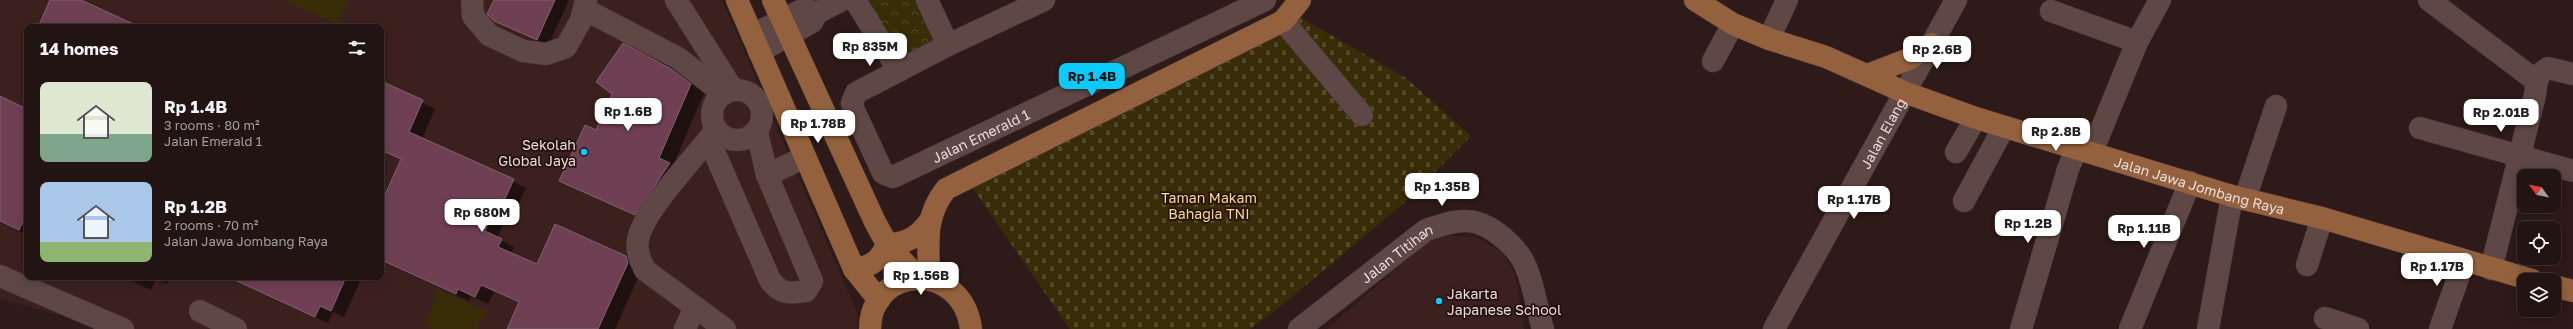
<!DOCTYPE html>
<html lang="en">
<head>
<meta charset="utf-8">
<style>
	:root { --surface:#221412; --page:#2e2120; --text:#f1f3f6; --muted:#a29e9f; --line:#3f3332; --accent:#0ccafa }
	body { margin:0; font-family:"Golos Text",sans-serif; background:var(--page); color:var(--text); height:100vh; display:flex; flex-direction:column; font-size:15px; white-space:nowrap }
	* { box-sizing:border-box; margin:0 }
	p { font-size:13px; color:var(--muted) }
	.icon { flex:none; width:22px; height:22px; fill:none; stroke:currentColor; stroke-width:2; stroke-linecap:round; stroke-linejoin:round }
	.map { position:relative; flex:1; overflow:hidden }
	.sheet { position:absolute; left:24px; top:24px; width:360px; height:256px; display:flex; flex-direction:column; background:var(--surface); border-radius:8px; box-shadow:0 2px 10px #0003,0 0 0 1px var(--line) }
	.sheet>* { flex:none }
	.needle { width:26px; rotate:302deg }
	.controls { position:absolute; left:2517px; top:169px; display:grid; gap:8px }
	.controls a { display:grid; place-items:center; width:44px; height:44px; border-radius:8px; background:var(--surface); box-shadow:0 2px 10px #0003,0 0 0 1px var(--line); font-size:20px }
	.price { position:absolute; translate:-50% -34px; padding:0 9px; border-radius:8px; background:#fff; color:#222; font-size:13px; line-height:26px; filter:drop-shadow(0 1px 2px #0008) }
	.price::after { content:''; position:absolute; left:50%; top:24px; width:12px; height:9px; margin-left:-6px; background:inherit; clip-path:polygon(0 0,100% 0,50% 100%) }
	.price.on { background:var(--accent); color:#111 }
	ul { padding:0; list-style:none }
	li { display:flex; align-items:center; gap:12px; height:100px; padding:0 16px }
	li span { display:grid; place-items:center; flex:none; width:112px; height:80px; border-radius:8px; color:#555 }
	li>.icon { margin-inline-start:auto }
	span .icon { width:48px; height:48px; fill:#fffc; stroke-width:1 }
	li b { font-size:17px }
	h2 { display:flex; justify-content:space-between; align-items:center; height:48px; padding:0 16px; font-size:17px }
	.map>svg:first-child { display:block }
	.built { fill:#3b201e; fill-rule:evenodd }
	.green { fill:#382d07 }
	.forest { fill:url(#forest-crowns) }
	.cemetery { fill:url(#cemetery-stones) }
	.shadow { fill:#0007 }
	.building { fill:#6f3f53; stroke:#7c656e }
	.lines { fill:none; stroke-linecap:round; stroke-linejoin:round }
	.minor-casing { stroke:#443433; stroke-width:23 }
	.major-casing { stroke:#443433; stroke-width:23 }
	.minor { stroke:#5e4744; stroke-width:22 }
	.major { stroke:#93613d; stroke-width:22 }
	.poi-dot { fill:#0ccafa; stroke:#24110f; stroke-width:1.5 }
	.labels { text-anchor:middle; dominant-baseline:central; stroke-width:3.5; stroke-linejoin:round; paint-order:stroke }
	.street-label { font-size:14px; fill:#eadcda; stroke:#24110f }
	.poi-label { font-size:14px; fill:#eadcda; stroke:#24110f; text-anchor:end }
	.park-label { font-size:14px; fill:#f6db8c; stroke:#24110f }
</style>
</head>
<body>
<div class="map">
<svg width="2573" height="329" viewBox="0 0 2573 329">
	<defs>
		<pattern id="forest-crowns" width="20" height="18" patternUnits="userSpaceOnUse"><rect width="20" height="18" fill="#382d07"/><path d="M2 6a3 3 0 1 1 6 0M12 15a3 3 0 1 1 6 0" fill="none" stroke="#554b2b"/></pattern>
		<pattern id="cemetery-stones" width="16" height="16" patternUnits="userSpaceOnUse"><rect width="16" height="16" fill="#382d07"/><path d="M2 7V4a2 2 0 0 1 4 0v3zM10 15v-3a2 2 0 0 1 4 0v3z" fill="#554b2b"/></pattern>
	</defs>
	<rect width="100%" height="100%" fill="#2e1a18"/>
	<g class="built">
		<path d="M 0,0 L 722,0 L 859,317 L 857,329 L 110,329 L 0,299 ZM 27,27 L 381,27 L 381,277 L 27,277 Z"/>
		<path d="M 1450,236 L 1476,237 L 1503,253 L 1515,273 L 1524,329 L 1327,329 L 1431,239 Z"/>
	</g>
	<g class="green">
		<path d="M 282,0 L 348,0 L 337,24 Z"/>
		<path d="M 439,290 L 486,311 L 478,329 L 433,329 L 424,325 Z"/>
	</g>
	<path class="forest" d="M 856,0 L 926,0 L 948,45 L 899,71 Z"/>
	<path class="cemetery" d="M 1301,18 L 1406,78 L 1471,136 L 1405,202 L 1281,306 L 1250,329 L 1070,329 L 972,187 L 1240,51 Z"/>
	<g class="shadow">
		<path d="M 495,0 L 569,0 L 548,46 L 495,21 Z"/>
		<path d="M 27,54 L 27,64 L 23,62 Z"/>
		<path d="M 671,69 L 704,93 L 673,166 L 639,216 L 561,181 L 596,131 Z"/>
		<path d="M 381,82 L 435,109 L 422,139 L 526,188 L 517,207 L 512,205 L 497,238 L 514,247 L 511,254 L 537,265 L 626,257 L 639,264 L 641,271 L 615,329 L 508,329 L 520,303 L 494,292 L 488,304 L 471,296 L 469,301 L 381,261 L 381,206 L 402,160 L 381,150 Z"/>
		<path d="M 0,98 L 27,110 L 27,234 L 0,222 Z"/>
		<path d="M 123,277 L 170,277 L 167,284 L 156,279 L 151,290 Z"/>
		<path d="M 226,277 L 362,277 L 344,317 L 333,312 L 328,323 Z"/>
	</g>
	<g class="building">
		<path d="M 50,0 L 81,0 L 140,27 L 38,27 Z"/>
		<path d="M 494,0 L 555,0 L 537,40 L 494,21 L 487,14 Z"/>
		<path d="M 623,43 L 671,69 L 691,84 L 659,158 L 670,163 L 635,215 L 559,181 L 585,125 L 596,130 L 612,94 L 596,82 Z"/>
		<path d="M 381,81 L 423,100 L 409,132 L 514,179 L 504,201 L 499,199 L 485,231 L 502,239 L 498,247 L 537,264 L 555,224 L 626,256 L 628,263 L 598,329 L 507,329 L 519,302 L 481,285 L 475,297 L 458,289 L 456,294 L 381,260 L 381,204 L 401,159 L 381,150 Z"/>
		<path d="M 0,96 L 27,109 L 27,213 L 19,230 L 0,221 Z"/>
		<path d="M 228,277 L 346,277 L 331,311 L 320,306 L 315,317 Z"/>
	</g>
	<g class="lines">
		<g class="minor-casing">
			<g id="minor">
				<path d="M 472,0 L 473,16 L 489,35 L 523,51 L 546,54 L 566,47 L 581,20 L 586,0"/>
				<path d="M 676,0 L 733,90"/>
				<path d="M 855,0 L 899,71"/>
				<path d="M 927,0 L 948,45"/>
				<path id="s1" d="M 1044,0 L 948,45 L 856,93 L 852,103 L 853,108 L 883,173 L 893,177 L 1265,0"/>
				<path d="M 2429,0 L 2535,80"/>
				<path d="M 584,9 L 678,58 L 724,94"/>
				<path d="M 2051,11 L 2137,42"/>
				<path d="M 1283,21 L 1362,115"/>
				<path d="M 752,35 L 804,9 L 817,13"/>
				<path d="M 1769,39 L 1787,0"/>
				<path d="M 759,52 L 812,22 L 817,13 L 842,0"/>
				<path d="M 1713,61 L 1733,24"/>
				<circle cx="737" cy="115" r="25"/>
				<path d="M 2420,128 L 2573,171"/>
				<path d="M 716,130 C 697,155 642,212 638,240 C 636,251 640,260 645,270 L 725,329"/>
				<path d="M 709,140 L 770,280 C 780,294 790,294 806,291 L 812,281 L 767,175 L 757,132"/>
				<path d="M 1956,152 L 1976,118"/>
				<path d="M 2092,152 L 2137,42 L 2160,0"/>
				<path d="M 767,175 L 805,157"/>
				<path d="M 2245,199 L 2276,106"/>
				<path d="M 1964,201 L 2004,127"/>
				<path d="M 2307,265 L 2322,218"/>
				<path d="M 2491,269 L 2535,95 C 2537,81 2535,76 2548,68 L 2573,74"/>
				<path d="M 0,276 L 123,329"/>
				<path d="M 200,311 L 236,329"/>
				<path d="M 2325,318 L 2358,329"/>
				<path d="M 685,329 L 695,307"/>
				<path id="s2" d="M 1299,329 L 1426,230 C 1439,226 1453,220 1467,221 C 1490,222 1518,247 1526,267 C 1534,286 1537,309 1543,329"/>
				<path id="s3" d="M 1774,329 L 1956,0"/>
				<path d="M 2021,329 L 2068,169 L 2077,148"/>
				<path d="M 2130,329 L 2190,182"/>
				<path d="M 2208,329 L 2232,196"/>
				<path d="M 2440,329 L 2464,261"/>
			</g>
		</g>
		<g class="major-casing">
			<g id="major">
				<path d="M 737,0 L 854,269 L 879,300"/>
				<path d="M 773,0 L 875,222 L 887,244 L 919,279"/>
				<path id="s4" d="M 1695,0 L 1733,24 L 1769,39 L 1826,57 L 1904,92 L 1976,118 L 2232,196 L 2322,218 L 2532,280"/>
				<path d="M 1867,75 L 1909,59 L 1932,44"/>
				<path d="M 854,269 C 871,267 881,260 887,244 C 906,244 918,237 929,222"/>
				<path d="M 929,279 C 929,245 923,218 946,189 L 1283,21 L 1300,0"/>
				<path d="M 2554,286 L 2573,291"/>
				<path d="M 870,329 C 871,264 963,261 971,329"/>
			</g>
		</g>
		<use href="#minor" class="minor"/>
		<use href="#major" class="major"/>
	</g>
	<g class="poi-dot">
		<circle cx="584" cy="152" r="4"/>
		<circle cx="1439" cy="301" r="4"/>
	</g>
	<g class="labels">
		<g class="street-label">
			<text stroke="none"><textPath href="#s3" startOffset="224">Jalan Elang</textPath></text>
			<text stroke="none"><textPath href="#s1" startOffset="405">Jalan Emerald 1</textPath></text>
			<text stroke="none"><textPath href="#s4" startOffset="539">Jalan Jawa Jombang Raya</textPath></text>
			<text stroke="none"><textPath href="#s2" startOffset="124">Jalan Titihan</textPath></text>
		</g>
		<g class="poi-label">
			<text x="576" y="144">Sekolah<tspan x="576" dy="16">Global Jaya</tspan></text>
			<text x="1447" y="293" text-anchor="start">Jakarta<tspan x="1447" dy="16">Japanese School</tspan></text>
		</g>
		<g class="park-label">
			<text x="1209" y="197">Taman Makam<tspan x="1209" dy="16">Bahagia TNI</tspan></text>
		</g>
	</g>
</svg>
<div class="controls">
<a><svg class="needle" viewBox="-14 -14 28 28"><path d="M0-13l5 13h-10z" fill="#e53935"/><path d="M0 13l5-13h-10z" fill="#a29e9f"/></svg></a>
<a><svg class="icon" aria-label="locate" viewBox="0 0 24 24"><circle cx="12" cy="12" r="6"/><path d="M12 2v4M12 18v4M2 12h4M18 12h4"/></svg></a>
<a><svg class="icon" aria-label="layers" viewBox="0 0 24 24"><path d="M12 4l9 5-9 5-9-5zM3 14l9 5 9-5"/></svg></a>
</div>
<b class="price" style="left:870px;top:67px">Rp 835M</b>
<b class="price" style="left:1937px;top:70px">Rp 2.6B</b>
<b class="price on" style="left:1092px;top:97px">Rp 1.4B</b>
<b class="price" style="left:628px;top:132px">Rp 1.6B</b>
<b class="price" style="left:2501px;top:133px">Rp 2.01B</b>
<b class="price" style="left:818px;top:144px">Rp 1.78B</b>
<b class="price" style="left:2056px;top:152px">Rp 2.8B</b>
<b class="price" style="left:1442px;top:207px">Rp 1.35B</b>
<b class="price" style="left:1854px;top:220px">Rp 1.17B</b>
<b class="price" style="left:482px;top:233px">Rp 680M</b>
<b class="price" style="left:2028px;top:244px">Rp 1.2B</b>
<b class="price" style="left:2144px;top:249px">Rp 1.11B</b>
<b class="price" style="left:2437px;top:287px">Rp 1.17B</b>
<b class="price" style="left:921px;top:296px">Rp 1.56B</b>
<section class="sheet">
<h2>14 homes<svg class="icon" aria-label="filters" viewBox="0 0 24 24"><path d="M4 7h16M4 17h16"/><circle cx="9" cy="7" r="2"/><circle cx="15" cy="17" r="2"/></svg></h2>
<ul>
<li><span style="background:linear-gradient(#dfe7d0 65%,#7fa58c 0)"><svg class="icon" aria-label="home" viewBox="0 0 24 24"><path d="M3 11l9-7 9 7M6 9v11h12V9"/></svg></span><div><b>Rp 1.4B</b><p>3 rooms · 80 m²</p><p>Jalan Emerald 1</p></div></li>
<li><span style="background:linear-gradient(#a9c7e8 75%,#8fb573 0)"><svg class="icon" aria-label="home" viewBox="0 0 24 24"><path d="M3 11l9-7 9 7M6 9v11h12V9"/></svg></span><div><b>Rp 1.2B</b><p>2 rooms · 70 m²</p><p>Jalan Jawa Jombang Raya</p></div></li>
</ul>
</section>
</div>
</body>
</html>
